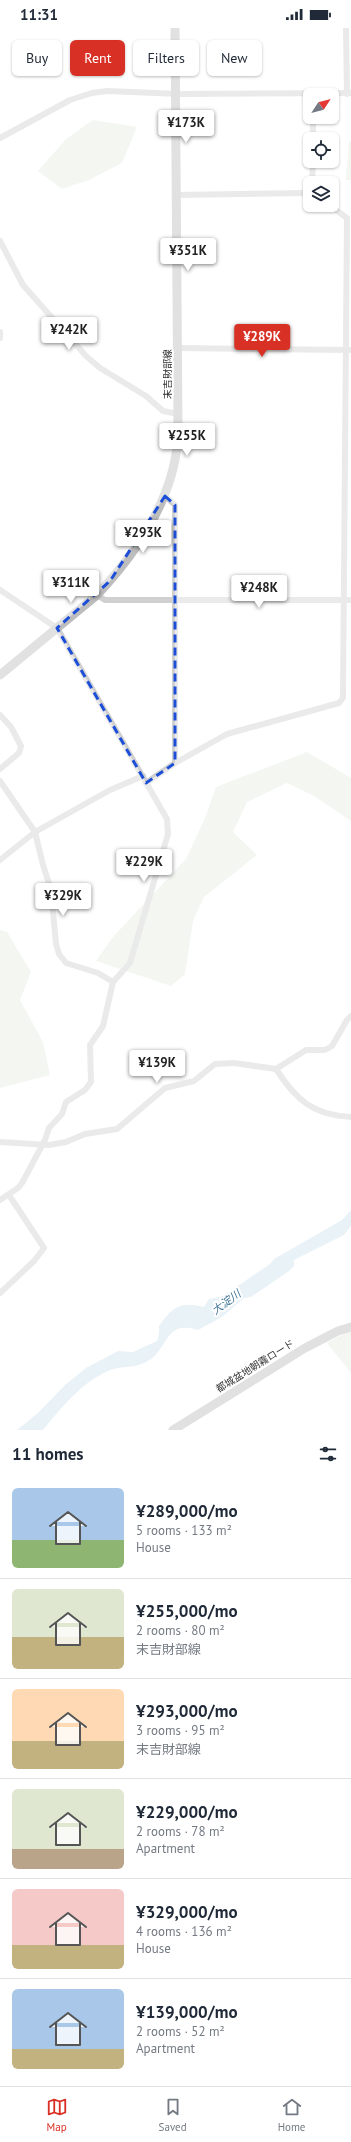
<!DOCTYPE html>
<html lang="en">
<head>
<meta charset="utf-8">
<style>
	:root { --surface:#fff; --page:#f2f2f3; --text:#1f2937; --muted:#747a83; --line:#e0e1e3; --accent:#d93025 }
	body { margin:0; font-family:"PT Sans","Noto Sans JP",sans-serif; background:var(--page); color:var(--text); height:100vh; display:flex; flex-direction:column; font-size:15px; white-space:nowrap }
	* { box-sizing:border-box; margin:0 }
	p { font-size:13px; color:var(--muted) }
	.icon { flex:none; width:22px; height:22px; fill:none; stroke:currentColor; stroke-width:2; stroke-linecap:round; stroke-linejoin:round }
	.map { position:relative; height:1402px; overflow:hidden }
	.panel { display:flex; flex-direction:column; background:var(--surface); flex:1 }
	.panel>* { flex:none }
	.banner { position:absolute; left:12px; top:12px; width:327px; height:36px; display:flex; gap:8px }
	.needle { width:26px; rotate:54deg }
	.fabs { position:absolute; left:303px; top:60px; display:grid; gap:8px }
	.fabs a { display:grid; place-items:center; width:36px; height:36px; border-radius:6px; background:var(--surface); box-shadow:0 1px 3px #0004; font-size:20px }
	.price { position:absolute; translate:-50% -34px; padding:0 9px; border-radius:4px; background:#fff; color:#222; font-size:13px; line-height:26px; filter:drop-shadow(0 1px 2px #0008) }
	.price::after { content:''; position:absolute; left:50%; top:24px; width:12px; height:9px; margin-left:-6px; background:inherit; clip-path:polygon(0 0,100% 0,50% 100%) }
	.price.active { background:var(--accent); color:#fff }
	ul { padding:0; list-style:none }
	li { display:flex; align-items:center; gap:12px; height:100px; padding:0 12px }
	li+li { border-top:1px solid var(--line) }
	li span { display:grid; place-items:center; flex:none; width:112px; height:80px; border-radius:6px; color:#555 }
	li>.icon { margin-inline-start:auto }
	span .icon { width:48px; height:48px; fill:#fffc; stroke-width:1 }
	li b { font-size:17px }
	h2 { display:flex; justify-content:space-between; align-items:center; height:48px; padding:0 12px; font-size:17px }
	.tag { padding:0 14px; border-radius:6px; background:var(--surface); box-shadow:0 1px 3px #0004; font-size:14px; line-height:36px }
	.tag.active { background:var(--accent); color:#fff }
	.status { display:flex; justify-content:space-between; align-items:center; height:28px; padding:0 20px; background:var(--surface); direction:ltr }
	.status svg { height:11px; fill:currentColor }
	.tab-bar { display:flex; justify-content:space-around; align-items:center; height:56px; border-top:1px solid var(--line); background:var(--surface); font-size:11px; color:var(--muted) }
	.tab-bar a { display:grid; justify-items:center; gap:2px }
	.tab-bar .active { color:var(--accent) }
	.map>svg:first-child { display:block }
	.green { fill:#e6ecdf }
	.water { fill:#cfe2ee }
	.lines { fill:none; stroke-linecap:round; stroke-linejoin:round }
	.street { stroke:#d0d0d0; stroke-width:6 }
	.secondary { stroke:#bdbdbd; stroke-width:9 }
	.marked { fill:none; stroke:#1d4ed8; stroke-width:3; stroke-dasharray:8 5; stroke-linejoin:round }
	.labels { text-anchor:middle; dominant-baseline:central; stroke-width:4; stroke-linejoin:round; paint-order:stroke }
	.street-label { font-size:10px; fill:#333; stroke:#fff }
	.water-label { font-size:11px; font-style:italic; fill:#3f7597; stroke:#fff }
</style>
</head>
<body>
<div class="status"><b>11:31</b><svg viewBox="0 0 49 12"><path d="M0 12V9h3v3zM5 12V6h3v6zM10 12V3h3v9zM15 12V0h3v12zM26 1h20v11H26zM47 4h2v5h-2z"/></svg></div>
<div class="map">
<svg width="351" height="1402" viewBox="0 0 351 1402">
	<rect width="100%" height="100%" fill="#fff"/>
	<g class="green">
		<path d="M 93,92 L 137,99 L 122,135 L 89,152 L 62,161 L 38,143 L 66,111 Z"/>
		<path d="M 351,113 L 351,152 L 346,152 L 349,114 Z"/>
		<path d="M 307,724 L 351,750 L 351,793 L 314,768 L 287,755 L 247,774 L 233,804 L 257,827 L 204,869 L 193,893 L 185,946 L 171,958 L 96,933 L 113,909 L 186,831 L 205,790 L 216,759 Z"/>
		<path d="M 0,902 L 7,904 L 31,944 L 20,972 L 43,1014 L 50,1047 L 0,1060 Z"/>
		<path d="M 351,1302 L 351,1345 L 327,1315 Z"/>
	</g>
	<path class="water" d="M 351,1182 L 351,1198 L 344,1207 L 294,1232 L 294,1238 L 289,1243 L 251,1269 L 244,1270 L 222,1289 L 198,1302 C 162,1291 170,1324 144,1335 C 134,1340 119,1338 108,1343 C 80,1356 63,1378 43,1402 L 17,1402 L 38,1385 L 65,1357 L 86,1340 L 118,1323 L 133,1324 L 157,1313 L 159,1305 L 159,1298 C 172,1279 181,1273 204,1279 L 209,1271 L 223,1268 L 270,1236 L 274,1231 L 342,1192 Z"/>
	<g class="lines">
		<g class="street">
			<path d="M 346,0 L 347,66"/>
			<path d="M 0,110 L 70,72 L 92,65 L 107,63 L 180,66 L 351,65"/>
			<path d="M 313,111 L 313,89"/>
			<path d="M 312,155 L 313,133"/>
			<path d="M 177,167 L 310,165"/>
			<path d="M 0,213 L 23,257 L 86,328 L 100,340 L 146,368 L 163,383 L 178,386"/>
			<path d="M 0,304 L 0,310"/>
			<path d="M 178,320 L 351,322"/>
			<path d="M 165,468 L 175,477 L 175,735"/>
			<path d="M 0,562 L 57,600 L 167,791 L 168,806 L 130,935 L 113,954 L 103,998 L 90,1017 L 91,1054 L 85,1062 L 66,1074 L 62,1086 L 49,1100 L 45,1112 L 22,1155 L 18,1160 L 0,1172"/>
			<path d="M 97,567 L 105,572 L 351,572"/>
			<path d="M 0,687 L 11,699 L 21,718 L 19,725 L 0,741"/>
			<path d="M 0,753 L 35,804 L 43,837 L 51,862 L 56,916 L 59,926 L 66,935 L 98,945 L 113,954"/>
			<path d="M 146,755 L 175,735 L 227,706 L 339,675 L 343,670 L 347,190 L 329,177"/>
			<path d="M 0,832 L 35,804 L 110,762 L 143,748"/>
			<path d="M 276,1041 C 296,1072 313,1087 351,1089"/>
			<path d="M 0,1114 L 49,1117 L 66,1114 L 85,1106 L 117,1101 L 165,1060 L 194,1053 L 215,1036 L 234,1035 L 276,1041 L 306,1022 L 325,1022 L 332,1018 L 347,992 L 351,988"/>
			<path d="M 0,1265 L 34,1233 L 44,1220 L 9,1167"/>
		</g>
		<g class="secondary">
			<path d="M 0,647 L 97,567 C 139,522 178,464 178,401 L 175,0"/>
			<path d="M 173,1402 L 305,1320 L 338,1303 L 351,1299"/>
		</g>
	</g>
	<path d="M0 0H351V1402H0ZM 165,468 L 175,477 L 175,735 L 146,755 L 57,600 L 110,553 Z" fill="#fff" fill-opacity=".55" fill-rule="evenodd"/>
	<path class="marked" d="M 165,468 L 175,477 L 175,735 L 146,755 L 57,600 L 110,553 Z"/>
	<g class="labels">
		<g class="street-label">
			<text transform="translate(167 346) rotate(-90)">末吉財部線</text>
			<text transform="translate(255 1338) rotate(-32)">都城盆地朝霧ロード</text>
		</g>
		<g class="water-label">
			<text transform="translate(226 1274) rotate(-37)">大淀川</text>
		</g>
	</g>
</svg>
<div class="fabs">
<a><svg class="needle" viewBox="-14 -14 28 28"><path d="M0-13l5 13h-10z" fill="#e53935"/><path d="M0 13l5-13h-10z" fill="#747a83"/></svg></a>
<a><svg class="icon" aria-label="locate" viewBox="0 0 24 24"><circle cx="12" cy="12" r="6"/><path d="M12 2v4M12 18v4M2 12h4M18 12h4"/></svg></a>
<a><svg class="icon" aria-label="layers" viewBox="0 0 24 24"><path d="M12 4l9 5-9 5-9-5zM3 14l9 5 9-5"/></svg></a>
</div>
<b class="price" style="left:186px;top:116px">¥173K</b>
<b class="price" style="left:188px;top:244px">¥351K</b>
<b class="price" style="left:69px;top:323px">¥242K</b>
<b class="price active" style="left:262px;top:330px">¥289K</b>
<b class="price" style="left:187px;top:429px">¥255K</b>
<b class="price" style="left:143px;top:526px">¥293K</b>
<b class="price" style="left:71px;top:576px">¥311K</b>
<b class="price" style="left:259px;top:581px">¥248K</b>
<b class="price" style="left:144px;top:855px">¥229K</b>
<b class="price" style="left:63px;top:889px">¥329K</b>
<b class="price" style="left:157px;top:1056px">¥139K</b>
<div class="banner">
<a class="tag">Buy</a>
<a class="tag active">Rent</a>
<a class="tag">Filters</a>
<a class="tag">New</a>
</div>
</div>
<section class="panel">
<h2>11 homes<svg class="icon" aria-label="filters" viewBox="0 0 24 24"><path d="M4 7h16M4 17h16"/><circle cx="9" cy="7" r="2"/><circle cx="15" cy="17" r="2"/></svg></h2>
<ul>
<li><span style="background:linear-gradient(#a9c7e8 65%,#8fb573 0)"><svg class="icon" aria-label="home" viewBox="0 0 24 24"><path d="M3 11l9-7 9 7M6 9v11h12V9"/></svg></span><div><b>¥289,000/mo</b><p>5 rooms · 133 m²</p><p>House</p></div></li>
<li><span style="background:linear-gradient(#dfe7d0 60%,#c2b280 0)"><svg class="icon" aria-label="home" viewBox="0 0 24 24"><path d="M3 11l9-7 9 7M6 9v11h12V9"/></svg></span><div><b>¥255,000/mo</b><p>2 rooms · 80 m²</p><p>末吉財部線</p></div></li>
<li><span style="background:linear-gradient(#ffd9b3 65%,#c2b280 0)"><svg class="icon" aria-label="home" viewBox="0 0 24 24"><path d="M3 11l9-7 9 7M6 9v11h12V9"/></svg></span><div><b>¥293,000/mo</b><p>3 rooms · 95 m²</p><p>末吉財部線</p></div></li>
<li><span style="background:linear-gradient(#dfe7d0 75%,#b9a48a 0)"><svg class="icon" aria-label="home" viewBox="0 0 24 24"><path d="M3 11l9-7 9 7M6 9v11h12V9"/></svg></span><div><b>¥229,000/mo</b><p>2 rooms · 78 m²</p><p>Apartment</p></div></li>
<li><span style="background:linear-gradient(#f6c9c9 70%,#c2b280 0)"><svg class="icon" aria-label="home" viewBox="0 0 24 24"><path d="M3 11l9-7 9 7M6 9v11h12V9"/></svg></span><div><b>¥329,000/mo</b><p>4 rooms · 136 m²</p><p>House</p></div></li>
<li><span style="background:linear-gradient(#a9c7e8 75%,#c2b280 0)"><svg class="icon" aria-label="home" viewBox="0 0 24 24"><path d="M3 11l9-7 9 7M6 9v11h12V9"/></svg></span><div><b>¥139,000/mo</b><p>2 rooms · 52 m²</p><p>Apartment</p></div></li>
</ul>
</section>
<nav class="tab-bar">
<a class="active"><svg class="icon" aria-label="map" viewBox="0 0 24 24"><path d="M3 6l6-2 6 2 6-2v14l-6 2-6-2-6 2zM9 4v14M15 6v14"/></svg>Map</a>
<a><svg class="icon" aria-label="saved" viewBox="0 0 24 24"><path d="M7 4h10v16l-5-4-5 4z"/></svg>Saved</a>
<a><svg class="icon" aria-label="home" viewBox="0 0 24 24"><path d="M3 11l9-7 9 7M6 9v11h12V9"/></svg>Home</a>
</nav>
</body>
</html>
